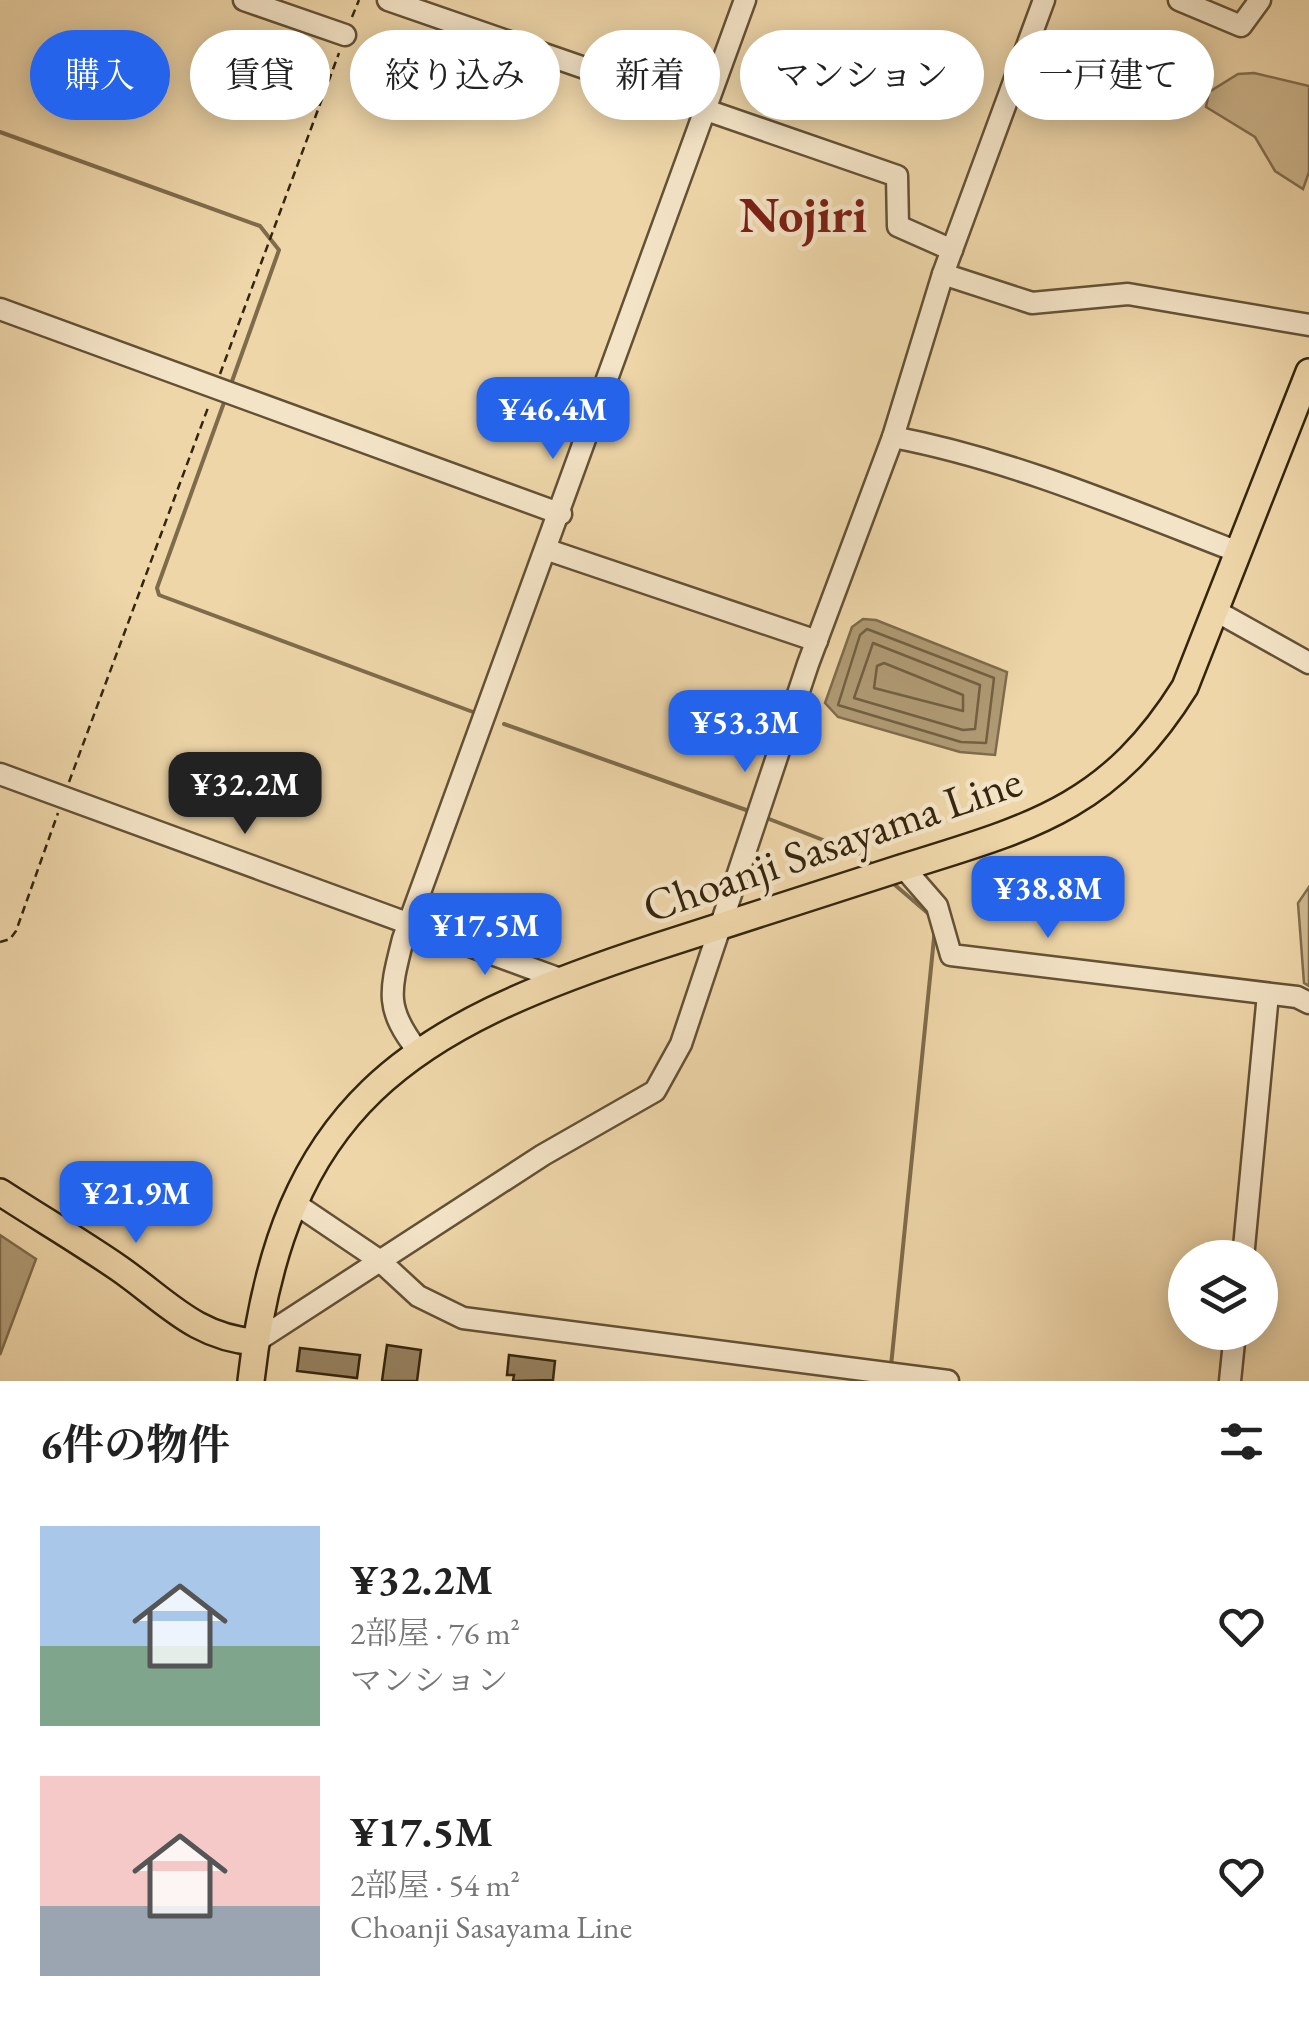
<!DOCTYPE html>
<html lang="ja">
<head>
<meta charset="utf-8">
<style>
	:root { --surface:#fff; --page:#f6f6f6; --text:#222; --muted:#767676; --accent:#2563eb }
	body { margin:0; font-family:"EB Garamond","Noto Serif JP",serif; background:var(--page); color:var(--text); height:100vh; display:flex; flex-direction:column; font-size:38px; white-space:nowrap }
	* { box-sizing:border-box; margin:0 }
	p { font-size:32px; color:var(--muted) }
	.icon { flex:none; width:55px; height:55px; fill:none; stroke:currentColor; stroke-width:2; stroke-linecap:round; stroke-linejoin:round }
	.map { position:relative; height:1381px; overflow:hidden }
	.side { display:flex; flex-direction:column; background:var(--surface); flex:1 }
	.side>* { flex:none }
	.top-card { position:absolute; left:30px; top:30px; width:1250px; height:90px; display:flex; gap:20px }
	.tools { position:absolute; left:1168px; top:1240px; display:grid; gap:20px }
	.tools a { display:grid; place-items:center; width:110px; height:110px; border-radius:50%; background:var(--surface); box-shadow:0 5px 25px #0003; font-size:50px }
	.price { position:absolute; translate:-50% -85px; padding:0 22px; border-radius:20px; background:var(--accent); color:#fff; font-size:32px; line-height:65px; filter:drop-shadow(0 2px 5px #0008) }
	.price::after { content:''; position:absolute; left:50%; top:60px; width:30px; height:22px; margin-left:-15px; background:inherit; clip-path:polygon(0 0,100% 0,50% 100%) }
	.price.active { background:#222; color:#fff }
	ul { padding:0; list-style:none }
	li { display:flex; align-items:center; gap:30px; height:250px; padding:0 40px }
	li span { display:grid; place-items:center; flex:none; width:280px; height:200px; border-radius:0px; color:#555 }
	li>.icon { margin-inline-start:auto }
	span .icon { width:120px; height:120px; fill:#fffc; stroke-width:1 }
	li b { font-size:42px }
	h2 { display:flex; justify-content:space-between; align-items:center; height:120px; padding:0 40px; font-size:42px }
	.chip { padding:0 35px; border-radius:45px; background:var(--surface); box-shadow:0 5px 25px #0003; font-size:35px; line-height:90px }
	.chip.active { background:var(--accent); color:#fff }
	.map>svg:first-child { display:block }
	.green { fill:#cfb88f; stroke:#826e4e; stroke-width:2.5 }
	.water { fill:#af9a74; stroke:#7f6b4b; stroke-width:2.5 }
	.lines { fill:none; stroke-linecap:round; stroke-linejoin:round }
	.shore { stroke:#726041; stroke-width:2.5 }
	.stream { stroke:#7f6b4b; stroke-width:4 }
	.building { fill:#96815f; stroke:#36250e; stroke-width:2.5 }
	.minor-casing { stroke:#645135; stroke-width:25 }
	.major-casing { stroke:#36250e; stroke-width:30 }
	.path { stroke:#36250e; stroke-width:2.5; stroke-dasharray:8 5; stroke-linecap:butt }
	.minor { stroke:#f4e4c7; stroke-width:20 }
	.major { stroke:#eed6a9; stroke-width:25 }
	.labels { text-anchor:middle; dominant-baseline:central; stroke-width:9; stroke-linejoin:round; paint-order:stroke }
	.street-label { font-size:45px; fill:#36250e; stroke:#f4e4c7 }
	.quarter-label { font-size:50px; font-weight:bold; fill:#7a1f14; stroke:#f4e4c7 }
</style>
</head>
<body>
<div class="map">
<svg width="1309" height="1381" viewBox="0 0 1309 1381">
	<rect width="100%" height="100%" fill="#eed6a9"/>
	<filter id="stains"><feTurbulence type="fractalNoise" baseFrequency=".002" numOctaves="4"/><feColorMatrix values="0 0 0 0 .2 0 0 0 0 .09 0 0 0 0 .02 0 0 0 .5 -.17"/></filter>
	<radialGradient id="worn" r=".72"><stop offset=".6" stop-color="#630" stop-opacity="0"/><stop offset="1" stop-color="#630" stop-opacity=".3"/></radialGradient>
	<g class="green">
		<path d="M 1254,73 L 1309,86 L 1309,172 L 1303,189 L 1275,171 L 1255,137 L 1206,107 L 1209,92 L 1238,74 Z"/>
		<path d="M 1309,887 L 1309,986 L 1304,983 L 1298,903 Z"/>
	</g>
	<g class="water">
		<path d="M 863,619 L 876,620 L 1007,672 L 995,755 L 960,752 L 838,717 L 825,703 L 852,627 Z"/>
		<path d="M 0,1235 L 36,1259 L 0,1355 Z"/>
	</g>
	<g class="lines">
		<g class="shore">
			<path d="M 867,629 L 994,678 L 986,743 L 961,742 L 838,705 L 860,635 Z"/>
			<path d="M 873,643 L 980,685 L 975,729 L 963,730 L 854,698 Z"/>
			<path d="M 884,663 L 963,695 L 963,711 L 874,688 L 877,666 Z"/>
		</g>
		<g class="stream">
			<path d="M 0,132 L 260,226 L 279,250 L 231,384"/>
			<path d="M 226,397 L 157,588 L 159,595 L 473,712"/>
			<path d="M 504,724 L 749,811"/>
			<path d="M 764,817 L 859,854 L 873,865"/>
			<path d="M 895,885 L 930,915"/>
			<path d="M 891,1366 L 935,928"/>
		</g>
	</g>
	<g class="building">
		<path d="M 387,1345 L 421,1350 L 417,1381 L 382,1381 Z"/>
		<path d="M 300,1348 L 360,1355 L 357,1378 L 297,1371 Z"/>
		<path d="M 509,1355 L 555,1361 L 553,1380 L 513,1381 L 514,1375 L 507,1375 Z"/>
	</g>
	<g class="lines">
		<g class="minor-casing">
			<g id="minor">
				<path d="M 244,0 L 345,35"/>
				<path d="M 388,0 L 897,176 L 898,226 L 952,250"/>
				<path d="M 1179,0 L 1241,26 L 1260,0"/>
				<path d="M 943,274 L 1032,303 L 1128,294 L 1309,325"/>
				<path d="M 0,309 L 561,514"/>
				<path d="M 893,437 C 1013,460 1124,508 1238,552"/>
				<path d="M 548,550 L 817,641"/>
				<path d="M 1216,611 L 1309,663"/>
				<path d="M 0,774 L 560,979"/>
				<path d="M 903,867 L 937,906 L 951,955 L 1297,997 L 1309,1003"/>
				<path d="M 418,1051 C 384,1008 390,991 403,939 L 745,0"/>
				<path d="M 293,1202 L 379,1260 L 418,1296 L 463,1318 L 948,1381"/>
				<path d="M 1243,1258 L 1268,994"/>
				<path d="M 255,1342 L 543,1155 L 655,1091 L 681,1044 L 808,664 L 893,437 L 943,274 L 1044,0"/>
				<path d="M 1230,1381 L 1235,1332"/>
			</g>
		</g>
		<g class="major-casing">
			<g id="major">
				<path d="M 0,1192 C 40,1218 81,1242 120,1269 C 167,1302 195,1337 255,1342"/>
				<path d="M 251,1381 C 282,1104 408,1028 656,947 C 738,921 819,894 901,868 C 1029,828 1109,809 1185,687 L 1309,372"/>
			</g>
		</g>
		<g class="path">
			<path d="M 352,17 L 359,0"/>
			<path d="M 220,374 L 339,53"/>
			<path d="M 69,782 L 209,405"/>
			<path d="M 0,942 L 10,939 L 16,931 L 58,813"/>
		</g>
		<use href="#minor" class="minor"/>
		<use href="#major" class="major"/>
	</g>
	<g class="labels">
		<g class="street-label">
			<text transform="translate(832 843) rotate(-19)">Choanji Sasayama Line</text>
		</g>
		<g class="quarter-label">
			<text x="803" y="214">Nojiri</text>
		</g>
	</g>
	<rect width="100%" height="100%" filter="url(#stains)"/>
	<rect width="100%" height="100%" fill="url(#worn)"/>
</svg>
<div class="tools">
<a><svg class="icon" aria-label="layers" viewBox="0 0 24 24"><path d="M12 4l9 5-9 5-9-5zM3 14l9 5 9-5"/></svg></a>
</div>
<b class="price" style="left:553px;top:462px">¥46.4M</b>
<b class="price" style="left:745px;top:775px">¥53.3M</b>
<b class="price active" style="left:245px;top:837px">¥32.2M</b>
<b class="price" style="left:1048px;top:941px">¥38.8M</b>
<b class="price" style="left:485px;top:978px">¥17.5M</b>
<b class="price" style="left:136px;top:1246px">¥21.9M</b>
<div class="top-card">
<a class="chip active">購入</a>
<a class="chip">賃貸</a>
<a class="chip">絞り込み</a>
<a class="chip">新着</a>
<a class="chip">マンション</a>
<a class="chip">一戸建て</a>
</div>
</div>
<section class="side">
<h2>6件の物件<svg class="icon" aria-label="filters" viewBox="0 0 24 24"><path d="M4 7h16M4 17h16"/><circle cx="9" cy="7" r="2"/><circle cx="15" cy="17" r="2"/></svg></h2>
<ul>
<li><span style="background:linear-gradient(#a9c7e8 60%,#7fa58c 0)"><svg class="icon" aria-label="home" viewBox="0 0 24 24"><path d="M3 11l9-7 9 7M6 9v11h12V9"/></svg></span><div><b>¥32.2M</b><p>2部屋 · 76 m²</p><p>マンション</p></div><svg class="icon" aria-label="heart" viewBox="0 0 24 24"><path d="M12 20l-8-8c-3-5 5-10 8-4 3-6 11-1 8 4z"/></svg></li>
<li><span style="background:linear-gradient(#f6c9c9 65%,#9aa5b1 0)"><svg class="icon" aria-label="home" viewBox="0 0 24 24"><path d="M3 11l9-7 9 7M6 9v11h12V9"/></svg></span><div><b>¥17.5M</b><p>2部屋 · 54 m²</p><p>Choanji Sasayama Line</p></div><svg class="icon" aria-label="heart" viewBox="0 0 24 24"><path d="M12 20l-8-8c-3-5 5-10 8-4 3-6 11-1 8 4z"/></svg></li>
</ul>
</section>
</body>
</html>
